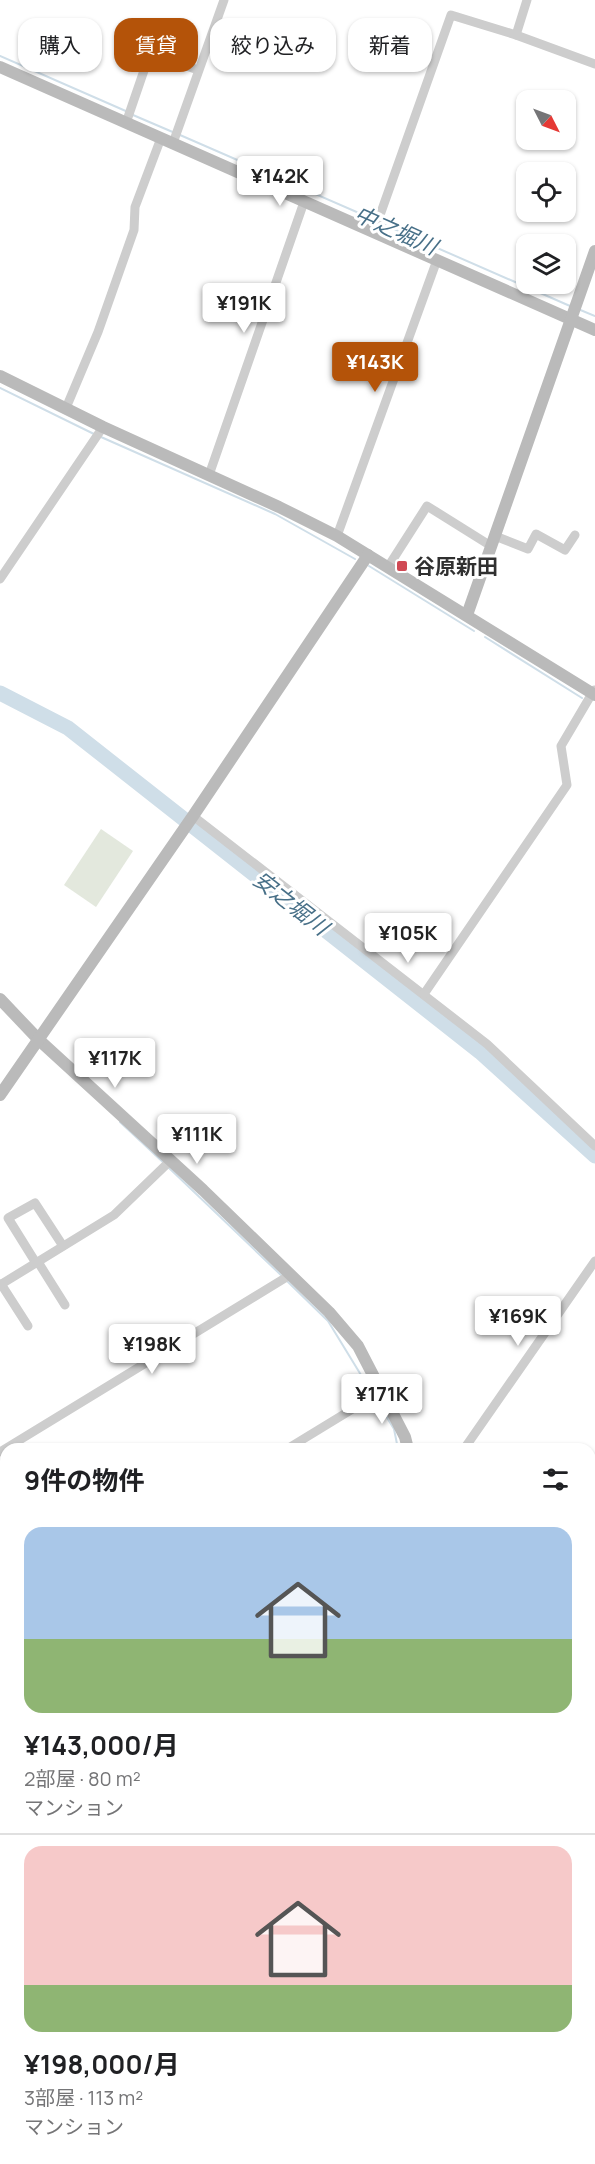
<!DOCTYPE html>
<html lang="ja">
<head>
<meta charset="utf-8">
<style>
	:root { --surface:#fff; --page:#f2f2f2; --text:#202124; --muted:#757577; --line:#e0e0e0; --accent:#b45309 }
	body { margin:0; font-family:Manrope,"Noto Sans JP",sans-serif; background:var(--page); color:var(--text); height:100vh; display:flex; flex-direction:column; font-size:22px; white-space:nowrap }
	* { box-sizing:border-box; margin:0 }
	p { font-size:20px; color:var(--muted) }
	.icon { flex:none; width:33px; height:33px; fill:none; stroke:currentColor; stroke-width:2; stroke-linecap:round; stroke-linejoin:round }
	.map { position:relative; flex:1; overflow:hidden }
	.side { position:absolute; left:0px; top:1443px; width:596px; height:722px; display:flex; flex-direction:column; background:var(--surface); border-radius:18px 18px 0 0; box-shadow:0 2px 4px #0004 }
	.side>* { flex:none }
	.banner { position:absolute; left:18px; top:18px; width:560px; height:54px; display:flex; gap:12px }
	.needle { width:39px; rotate:132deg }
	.fabs { position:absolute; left:516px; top:90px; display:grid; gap:12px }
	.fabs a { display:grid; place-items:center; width:60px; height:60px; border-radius:12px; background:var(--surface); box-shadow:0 2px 4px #0004; font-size:30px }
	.price { position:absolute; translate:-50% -51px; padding:0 14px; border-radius:6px; background:#fff; color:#222; font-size:20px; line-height:39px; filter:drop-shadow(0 2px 3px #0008) }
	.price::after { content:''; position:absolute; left:50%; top:36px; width:18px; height:14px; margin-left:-9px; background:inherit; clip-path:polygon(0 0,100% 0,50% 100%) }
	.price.selected { background:var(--accent); color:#fff }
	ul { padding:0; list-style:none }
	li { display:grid; align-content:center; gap:12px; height:318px; padding:0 24px }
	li+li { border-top:2px solid var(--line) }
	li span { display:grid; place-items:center; height:186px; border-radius:18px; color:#555 }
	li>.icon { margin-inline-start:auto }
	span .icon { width:108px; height:108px; fill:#fffc; stroke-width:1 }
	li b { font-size:26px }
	h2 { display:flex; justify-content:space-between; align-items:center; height:72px; padding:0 24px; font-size:26px }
	.pill { padding:0 21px; border-radius:18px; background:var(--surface); box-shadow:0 2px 4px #0004; font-size:21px; line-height:54px }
	.pill.selected { background:var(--accent); color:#fff }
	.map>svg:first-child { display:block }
	.green { fill:#e3e8dd }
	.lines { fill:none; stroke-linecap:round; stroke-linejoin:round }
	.stream { stroke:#cfdee8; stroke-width:2 }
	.river { stroke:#cfdee8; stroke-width:15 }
	.street { stroke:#cdcdcd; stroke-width:9 }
	.secondary { stroke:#bababa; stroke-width:12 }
	.poi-dot { fill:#d04954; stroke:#fff; stroke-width:2 }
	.labels { text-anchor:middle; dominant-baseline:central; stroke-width:6; stroke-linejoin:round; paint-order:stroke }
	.poi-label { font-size:21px; font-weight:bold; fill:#303030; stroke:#fff; text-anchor:start }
	.water-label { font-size:22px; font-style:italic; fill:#487088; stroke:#fff }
</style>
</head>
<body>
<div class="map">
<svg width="595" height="2164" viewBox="0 0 595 2164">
	<rect width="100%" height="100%" fill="#fff"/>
	<g class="green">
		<path d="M 101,829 L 133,851 L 96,907 L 64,885 Z"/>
		<path d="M 595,1668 L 595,1720 L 590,1716 L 590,1676 Z"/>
		<path d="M 462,2159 L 514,2159 L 511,2164 L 462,2164 L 459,2162 Z"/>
	</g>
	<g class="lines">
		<g class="stream">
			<path d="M 0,56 L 128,112"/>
			<path d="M 133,115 L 175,133"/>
			<path d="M 180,135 L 375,220"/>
			<path d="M 380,223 L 570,306"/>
			<path d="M 578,309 L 595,316"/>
			<path d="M 0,388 L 96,435"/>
			<path d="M 101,437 L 275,514 L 355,559"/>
			<path d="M 369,566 L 474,631"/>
			<path d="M 485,637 L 582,698"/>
			<path d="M 120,1122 L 164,1163"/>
			<path d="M 168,1167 L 283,1277"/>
			<path d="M 287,1281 L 328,1321 L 372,1393"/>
			<path d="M 375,1398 L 394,1429 L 398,1449"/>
			<path d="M 0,2079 L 6,2085"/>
			<path d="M 93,2158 L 99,2164"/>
		</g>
		<path class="river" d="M 0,693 L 68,728 L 480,1052 L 595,1156"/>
		<g class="street">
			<path d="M 516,35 L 527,0"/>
			<path d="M 126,123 L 150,53 L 198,70"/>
			<path d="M 173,143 L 224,0"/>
			<path d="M 374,232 L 451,15 L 516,35 L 595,64"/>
			<path d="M 66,408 L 98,332 L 134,230 L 135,207 L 161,138"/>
			<path d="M 209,475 L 304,202"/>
			<path d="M 337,536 L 437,260"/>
			<path d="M 495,536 L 528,549 L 536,534 L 565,550 L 575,535"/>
			<path d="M 388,567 L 427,506 L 491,546"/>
			<path d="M 0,579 L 103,427"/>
			<path d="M 193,816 L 487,1044 L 595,1146"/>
			<path d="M 424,994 L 567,785 L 561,746 L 594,690"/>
			<path d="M 38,1262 L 65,1305"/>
			<path d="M 36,1263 L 8,1218 L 35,1203 L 63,1246"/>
			<path d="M 1,1284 L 28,1326"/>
			<path d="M 0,1285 L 114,1215 L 170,1161"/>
			<path d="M 287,1449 L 382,1391"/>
			<path d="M 464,1449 L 595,1261"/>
			<path d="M 0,1452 L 290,1275"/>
			<path d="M 590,1577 L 595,1580"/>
			<path d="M 0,1624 L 6,1620"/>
			<path d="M 590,1632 L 595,1635"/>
			<path d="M 590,1670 L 595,1662"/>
			<path d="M 590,1722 L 595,1725"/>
			<path d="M 590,1791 L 595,1783"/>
			<path d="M 590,1995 L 595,1999"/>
			<path d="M 590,2045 L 595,2037"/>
			<path d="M 590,2051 L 595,2055"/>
			<path d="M 0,2094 L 6,2099"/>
			<path d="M 0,2139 L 6,2135"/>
			<path d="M 227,2158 L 233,2164"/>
			<path d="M 549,2158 L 556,2164"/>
			<path d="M 248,2164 L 252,2158"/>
			<path d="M 334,2164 L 338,2158"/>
			<path d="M 419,2164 L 423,2158"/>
			<path d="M 593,2164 L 595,2161"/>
		</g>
		<g class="secondary">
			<path d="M 0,67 L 595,330"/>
			<path d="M 0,376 L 103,427 L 279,507 L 337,536 L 595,695"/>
			<path d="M 467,615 L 595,251"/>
			<path d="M 0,999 L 39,1040 L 203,1190 L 329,1312 L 358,1346 L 405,1437 L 408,1449"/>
			<path d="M 0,1095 L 193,816 L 368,555"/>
			<path d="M 590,1542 L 595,1534"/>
			<path d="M 590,1908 L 595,1912"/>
			<path d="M 0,1964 L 6,1961"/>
			<path d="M 0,2059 L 6,2064"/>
			<path d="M 117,2158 L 123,2164"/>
			<path d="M 159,2164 L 163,2158"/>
		</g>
	</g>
	<rect class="poi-dot" x="396" y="560" width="12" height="12" rx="3"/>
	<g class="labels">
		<g class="poi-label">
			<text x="414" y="566">谷原新田</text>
		</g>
		<g class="water-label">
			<text transform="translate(396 230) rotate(24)">中之堀川</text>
			<text transform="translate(291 903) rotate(38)">安之堀川</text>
		</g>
	</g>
</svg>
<div class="fabs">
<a><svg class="needle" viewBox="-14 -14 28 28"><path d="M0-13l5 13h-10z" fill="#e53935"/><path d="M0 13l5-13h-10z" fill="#757577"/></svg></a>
<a><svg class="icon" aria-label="locate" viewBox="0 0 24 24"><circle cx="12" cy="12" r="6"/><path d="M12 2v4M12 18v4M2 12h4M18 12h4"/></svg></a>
<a><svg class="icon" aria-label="layers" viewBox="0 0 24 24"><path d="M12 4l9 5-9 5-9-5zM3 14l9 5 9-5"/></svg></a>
</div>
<b class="price" style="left:280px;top:207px">¥142K</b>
<b class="price" style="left:244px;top:334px">¥191K</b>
<b class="price selected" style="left:375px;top:393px">¥143K</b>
<b class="price" style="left:408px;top:964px">¥105K</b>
<b class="price" style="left:115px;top:1089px">¥117K</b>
<b class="price" style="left:197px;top:1165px">¥111K</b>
<b class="price" style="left:518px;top:1347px">¥169K</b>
<b class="price" style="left:152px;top:1375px">¥198K</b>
<b class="price" style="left:382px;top:1425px">¥171K</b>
<div class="banner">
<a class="pill">購入</a>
<a class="pill selected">賃貸</a>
<a class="pill">絞り込み</a>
<a class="pill">新着</a>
</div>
<section class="side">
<h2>9件の物件<svg class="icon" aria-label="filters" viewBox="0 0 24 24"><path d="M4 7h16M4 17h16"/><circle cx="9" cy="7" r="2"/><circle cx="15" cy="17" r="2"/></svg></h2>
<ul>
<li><span style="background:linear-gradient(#a9c7e8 60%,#8fb573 0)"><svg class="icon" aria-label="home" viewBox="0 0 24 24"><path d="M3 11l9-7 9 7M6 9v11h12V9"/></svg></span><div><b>¥143,000/月</b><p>2部屋 · 80 m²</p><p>マンション</p></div></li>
<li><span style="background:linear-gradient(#f6c9c9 75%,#8fb573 0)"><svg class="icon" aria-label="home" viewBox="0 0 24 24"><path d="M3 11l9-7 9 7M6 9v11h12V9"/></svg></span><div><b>¥198,000/月</b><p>3部屋 · 113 m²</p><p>マンション</p></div></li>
</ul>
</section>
</div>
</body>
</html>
